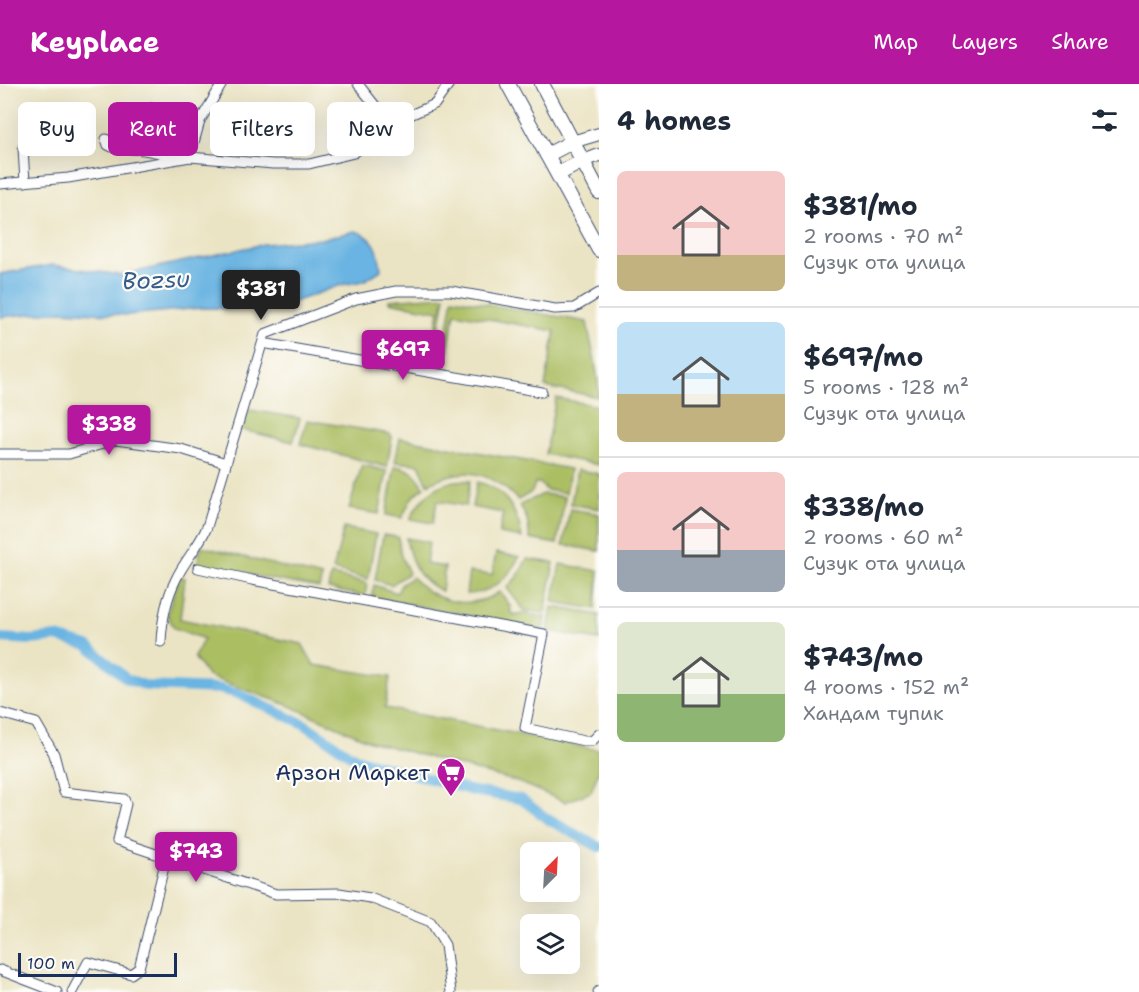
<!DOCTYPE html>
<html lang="en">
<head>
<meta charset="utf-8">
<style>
	:root { --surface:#fff; --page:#f6f6f7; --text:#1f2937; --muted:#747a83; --line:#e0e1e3; --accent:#b5179e }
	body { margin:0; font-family:"Shantell Sans",sans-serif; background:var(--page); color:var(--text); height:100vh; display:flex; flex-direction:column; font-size:22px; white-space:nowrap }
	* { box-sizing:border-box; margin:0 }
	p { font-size:20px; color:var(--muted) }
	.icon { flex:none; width:33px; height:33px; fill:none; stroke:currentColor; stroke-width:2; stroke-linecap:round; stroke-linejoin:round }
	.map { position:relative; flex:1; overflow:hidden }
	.details { display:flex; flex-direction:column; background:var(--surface); width:540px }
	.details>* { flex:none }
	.guide { position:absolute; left:18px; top:18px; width:490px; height:54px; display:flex; gap:12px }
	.needle { width:39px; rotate:24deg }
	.fabs { position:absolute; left:520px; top:758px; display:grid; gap:12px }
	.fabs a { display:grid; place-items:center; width:60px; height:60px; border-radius:9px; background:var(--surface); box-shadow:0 6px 24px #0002; font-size:30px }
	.scale { position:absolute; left:18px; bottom:15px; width:159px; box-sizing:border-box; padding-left:6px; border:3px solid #1b2f5e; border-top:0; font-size:16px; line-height:21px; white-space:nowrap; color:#1b2f5e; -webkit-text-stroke:4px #fdfcf7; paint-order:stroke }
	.price { position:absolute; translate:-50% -51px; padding:0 14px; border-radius:6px; background:var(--accent); color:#fff; font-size:20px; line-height:39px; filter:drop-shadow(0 2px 3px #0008) }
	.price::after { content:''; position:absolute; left:50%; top:36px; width:18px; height:14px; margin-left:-9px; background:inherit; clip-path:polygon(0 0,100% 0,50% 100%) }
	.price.current { background:#222; color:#fff }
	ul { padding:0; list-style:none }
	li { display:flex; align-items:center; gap:18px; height:150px; padding:0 18px }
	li+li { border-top:2px solid var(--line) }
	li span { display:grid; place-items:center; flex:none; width:168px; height:120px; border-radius:9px; color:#555 }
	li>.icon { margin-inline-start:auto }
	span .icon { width:72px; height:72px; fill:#fffc; stroke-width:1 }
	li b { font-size:26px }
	h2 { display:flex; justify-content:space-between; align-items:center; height:72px; padding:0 18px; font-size:26px }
	.pill { padding:0 21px; border-radius:9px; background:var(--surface); box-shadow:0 6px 24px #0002; font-size:21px; line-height:54px }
	.pill.current { background:var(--accent); color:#fff }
	header { display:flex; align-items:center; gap:36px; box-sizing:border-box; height:84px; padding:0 30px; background:var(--accent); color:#fff }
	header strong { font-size:28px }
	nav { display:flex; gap:33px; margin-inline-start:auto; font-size:21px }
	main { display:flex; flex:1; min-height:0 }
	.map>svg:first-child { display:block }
	.green { fill:#abbe62; stroke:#637660; stroke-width:1.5 }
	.water { fill:#69b4e2; stroke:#4272a0; stroke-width:1.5 }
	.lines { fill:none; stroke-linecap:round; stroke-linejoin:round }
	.canal { stroke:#69b4e2; stroke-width:10 }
	.street-casing { stroke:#3a4a6d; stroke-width:11 }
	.secondary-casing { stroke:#3a4a6d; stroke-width:14 }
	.primary-casing { stroke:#3a4a6d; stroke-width:16 }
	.street { stroke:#fff; stroke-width:9 }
	.secondary { stroke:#fff; stroke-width:12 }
	.primary { stroke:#fff; stroke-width:14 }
	.labels { text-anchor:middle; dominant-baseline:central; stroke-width:4.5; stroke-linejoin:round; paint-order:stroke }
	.poi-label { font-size:22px; fill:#1b2f5e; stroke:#fdfcf7; text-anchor:end }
	.water-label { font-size:24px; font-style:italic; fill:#365e8c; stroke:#fdfcf7 }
</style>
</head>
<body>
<header>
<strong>Keyplace</strong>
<nav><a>Map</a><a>Layers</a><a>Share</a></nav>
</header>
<main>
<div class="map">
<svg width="599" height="908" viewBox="0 0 599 908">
	<rect width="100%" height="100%" fill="#fdfcf7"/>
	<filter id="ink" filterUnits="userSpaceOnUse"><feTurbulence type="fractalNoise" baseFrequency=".0167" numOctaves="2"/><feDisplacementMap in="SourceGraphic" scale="12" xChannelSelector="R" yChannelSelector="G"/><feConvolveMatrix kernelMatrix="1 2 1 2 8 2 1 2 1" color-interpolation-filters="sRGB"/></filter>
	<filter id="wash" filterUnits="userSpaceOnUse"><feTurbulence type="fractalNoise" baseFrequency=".008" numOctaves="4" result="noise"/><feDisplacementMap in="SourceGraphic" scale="24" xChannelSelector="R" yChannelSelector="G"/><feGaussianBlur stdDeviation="1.35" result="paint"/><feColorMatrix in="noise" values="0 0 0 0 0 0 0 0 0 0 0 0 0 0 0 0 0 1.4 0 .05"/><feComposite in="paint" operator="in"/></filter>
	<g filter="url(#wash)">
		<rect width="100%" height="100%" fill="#ebe4c4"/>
		<g class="green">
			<path d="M 445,212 L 432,283 L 429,282 L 439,227 L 389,218 L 389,216 Z"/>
			<path d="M 453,214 L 587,238 C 591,263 599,288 599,313 L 545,303 L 555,247 L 455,229 L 444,285 L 441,285 Z"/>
			<path d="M 556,314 L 599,322 L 599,381 L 545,370 Z"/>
			<path d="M 249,326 L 300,334 L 293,358 L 242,346 Z"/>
			<path d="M 307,336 L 390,350 L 392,353 L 387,383 L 300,360 Z"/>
			<path d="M 400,354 L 570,385 L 566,409 L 546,406 L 540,399 L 535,399 L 532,408 L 518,416 C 490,387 464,381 428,400 L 419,380 L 395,378 Z"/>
			<path d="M 362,381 L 387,387 L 379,430 L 349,425 Z"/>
			<path d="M 395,382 C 410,385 416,389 424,403 L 411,415 L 402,434 L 386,431 Z"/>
			<path d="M 577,386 L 599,390 L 599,425 L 571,420 Z"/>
			<path d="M 470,397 L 466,422 L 437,417 L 433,439 L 410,435 C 421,412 442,393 470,397 Z"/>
			<path d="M 477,398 C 505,404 518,428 522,454 L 499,450 L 503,429 L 472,423 Z"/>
			<path d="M 543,410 L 565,413 L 557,460 L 530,455 L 527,435 L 520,421 Z"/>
			<path d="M 570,425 L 599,430 L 599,467 L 563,461 Z"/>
			<path d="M 344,444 L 376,450 L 368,495 L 333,486 Z"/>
			<path d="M 383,451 L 398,453 L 401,472 L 409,489 L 391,501 L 375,496 Z"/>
			<path d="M 406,454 L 429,458 L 426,480 L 445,483 L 442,507 C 419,497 410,478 406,454 Z"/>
			<path d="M 201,462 L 322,493 L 319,504 L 197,481 Z"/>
			<path d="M 496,469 L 519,473 C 508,495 492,510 466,510 L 469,488 L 492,491 Z"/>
			<path d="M 527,475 L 554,479 L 545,529 L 524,526 L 507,504 L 517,493 Z"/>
			<path d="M 560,480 L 599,487 L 596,525 L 553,518 Z"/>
			<path d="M 331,491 L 367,499 L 365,512 L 328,505 Z"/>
			<path d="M 180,492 L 185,494 L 180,535 L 302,560 L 314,581 L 390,593 L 385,624 L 599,666 L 599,686 L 591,708 L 565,718 L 518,698 L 370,657 L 288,621 L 207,592 L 194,573 L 204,555 L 174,544 L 167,530 Z"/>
			<path d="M 412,493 C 435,519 470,527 500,508 L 511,523 L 510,527 L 514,531 L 522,529 L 545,533 L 543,546 L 372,513 L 374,501 L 397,509 L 401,501 Z"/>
			<path d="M 552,523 L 599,531 L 599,556 L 548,547 Z"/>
		</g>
		<path class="water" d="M 355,147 C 376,153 379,166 381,186 L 364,197 L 341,201 L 274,225 L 201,224 L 127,231 L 63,227 L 0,233 L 0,190 L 52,181 L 121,191 L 264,160 L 321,155 Z"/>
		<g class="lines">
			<path class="canal" d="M 0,554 L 31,556 L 57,553 L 88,562 L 127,595 L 147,602 L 220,605 L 238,610 L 304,640 L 355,674 L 473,707 L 521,715 L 549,736 L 599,763"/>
		</g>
	</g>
	<g filter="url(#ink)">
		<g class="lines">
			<g class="street-casing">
				<g id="street">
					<path d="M 358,0 L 390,40"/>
					<path d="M 106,55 L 108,61 L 112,63 L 145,66 L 179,73"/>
					<path d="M 145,66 L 151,24"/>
					<path d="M 190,73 L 200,37 L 222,0"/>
					<path d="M 25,98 L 23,64 L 37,22"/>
					<path d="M 0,100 L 68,94 L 190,73 L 273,80 L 309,80 L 354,69 L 390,40 L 435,20 L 449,0"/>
					<path d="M 268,260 L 542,308"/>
					<path d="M 0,370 L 69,370 L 116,356 L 181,365 L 226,379"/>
					<path d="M 198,484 L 252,496 L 544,550 L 525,644 L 584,657 L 592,657 L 599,650"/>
					<path d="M 161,558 C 162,536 166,515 176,495 C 185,476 199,462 207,443 L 265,250 L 356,215 L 396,207 L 451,207 L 555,225 L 574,224 L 599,209"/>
					<path d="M 0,629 L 36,639 L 54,670 L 64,708 L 124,715 L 126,720 L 117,757 L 276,810 L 339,809 L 370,814 L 431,838 L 445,861 L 451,908"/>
					<path d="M 0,886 L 57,908"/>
					<path d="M 72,908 L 88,878 L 131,890 L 139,884 L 166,775"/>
					<path d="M 598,908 L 599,907"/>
				</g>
			</g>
			<g class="secondary-casing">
				<g id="secondary">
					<path d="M 572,58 L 599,50"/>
					<path d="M 583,77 L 599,71"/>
				</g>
			</g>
			<g class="primary-casing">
				<g id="primary">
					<path d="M 508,0 L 599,166"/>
					<path d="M 542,0 L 599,108"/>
					<path d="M 547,71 L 572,58"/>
					<path d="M 558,90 L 583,77"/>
				</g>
			</g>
			<use href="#street" class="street"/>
			<use href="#secondary" class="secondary"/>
			<use href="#primary" class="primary"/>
		</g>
	</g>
	<defs>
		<g id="supermarket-pin" transform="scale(1.5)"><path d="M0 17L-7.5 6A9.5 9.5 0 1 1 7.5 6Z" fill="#b5179e" stroke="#fdfcf7"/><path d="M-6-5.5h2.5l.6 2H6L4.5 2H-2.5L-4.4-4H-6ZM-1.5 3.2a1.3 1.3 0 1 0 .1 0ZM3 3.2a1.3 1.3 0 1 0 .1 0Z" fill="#fff"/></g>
	</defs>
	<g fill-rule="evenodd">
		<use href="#supermarket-pin" x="451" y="688"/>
	</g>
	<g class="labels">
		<g class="poi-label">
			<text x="430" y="688">Арзон Маркет</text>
		</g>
		<g class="water-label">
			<text transform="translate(156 196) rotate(-2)">Bozsu</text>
		</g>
	</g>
</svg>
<div class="fabs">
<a><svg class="needle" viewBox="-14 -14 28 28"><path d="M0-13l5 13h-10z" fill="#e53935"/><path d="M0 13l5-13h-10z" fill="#747a83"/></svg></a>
<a><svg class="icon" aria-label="layers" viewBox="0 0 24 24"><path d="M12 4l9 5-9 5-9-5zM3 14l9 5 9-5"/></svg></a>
</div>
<div class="scale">100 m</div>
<b class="price current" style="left:261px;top:237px">$381</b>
<b class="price" style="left:403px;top:297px">$697</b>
<b class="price" style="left:109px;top:372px">$338</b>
<b class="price" style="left:196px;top:799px">$743</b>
<div class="guide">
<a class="pill">Buy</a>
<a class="pill current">Rent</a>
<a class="pill">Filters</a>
<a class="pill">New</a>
</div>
</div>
<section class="details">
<h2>4 homes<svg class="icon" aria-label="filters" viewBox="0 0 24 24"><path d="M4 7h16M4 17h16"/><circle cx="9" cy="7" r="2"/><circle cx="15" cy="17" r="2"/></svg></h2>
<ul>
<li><span style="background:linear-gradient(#f6c9c9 70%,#c2b280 0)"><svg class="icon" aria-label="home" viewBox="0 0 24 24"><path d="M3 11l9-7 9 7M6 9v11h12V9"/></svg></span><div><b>$381/mo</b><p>2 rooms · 70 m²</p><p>Сузук ота улица</p></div></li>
<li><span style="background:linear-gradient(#bfe0f5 60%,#c2b280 0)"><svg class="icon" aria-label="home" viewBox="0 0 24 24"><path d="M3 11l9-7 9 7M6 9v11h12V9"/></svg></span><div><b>$697/mo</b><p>5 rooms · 128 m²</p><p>Сузук ота улица</p></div></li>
<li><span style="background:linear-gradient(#f6c9c9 65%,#9aa5b1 0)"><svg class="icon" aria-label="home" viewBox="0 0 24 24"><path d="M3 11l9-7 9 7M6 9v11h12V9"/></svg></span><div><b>$338/mo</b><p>2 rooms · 60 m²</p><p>Сузук ота улица</p></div></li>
<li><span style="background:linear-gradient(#dfe7d0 60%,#8fb573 0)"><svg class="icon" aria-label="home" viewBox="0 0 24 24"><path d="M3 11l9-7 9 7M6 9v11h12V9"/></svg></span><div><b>$743/mo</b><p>4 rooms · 152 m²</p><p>Хандам тупик</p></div></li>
</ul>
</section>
</main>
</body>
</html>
